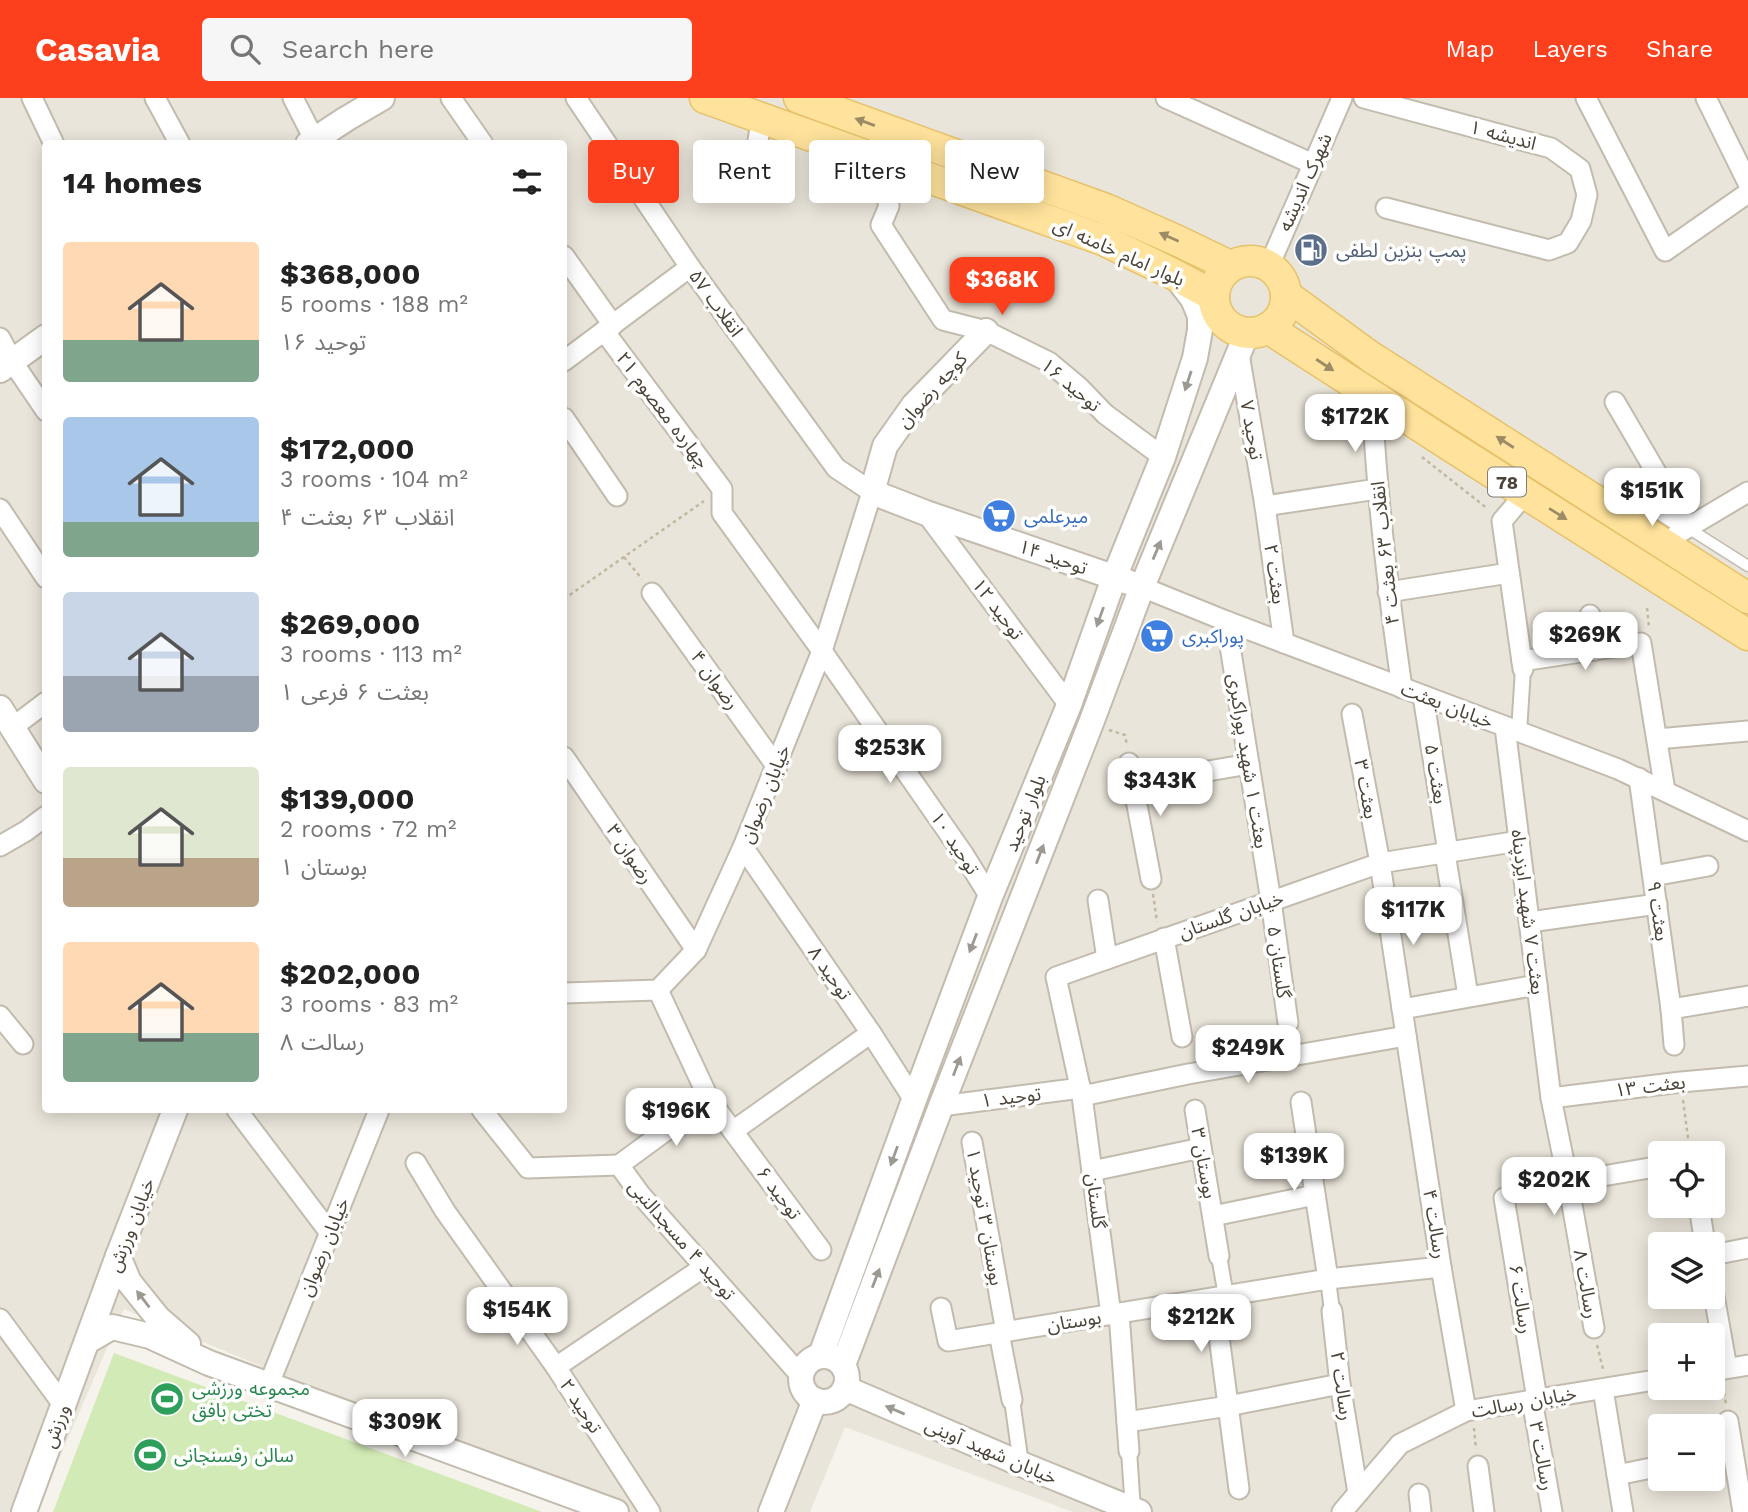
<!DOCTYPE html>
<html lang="en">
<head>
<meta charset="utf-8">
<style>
	:root { --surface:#fff; --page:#f6f6f6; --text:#222; --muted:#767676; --accent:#fc3f1d }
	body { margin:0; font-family:"Work Sans","Noto Sans Arabic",sans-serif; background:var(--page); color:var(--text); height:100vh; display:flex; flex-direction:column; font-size:26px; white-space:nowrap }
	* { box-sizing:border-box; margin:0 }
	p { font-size:23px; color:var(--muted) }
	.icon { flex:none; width:38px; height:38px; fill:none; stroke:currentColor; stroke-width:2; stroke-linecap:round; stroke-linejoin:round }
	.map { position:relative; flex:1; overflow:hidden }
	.side { position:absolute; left:42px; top:42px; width:525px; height:973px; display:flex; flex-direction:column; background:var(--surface); border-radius:7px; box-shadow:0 4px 18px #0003 }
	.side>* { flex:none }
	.banner { position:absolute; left:588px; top:42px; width:665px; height:63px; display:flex; gap:14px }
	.buttons { position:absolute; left:1648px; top:1043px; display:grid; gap:14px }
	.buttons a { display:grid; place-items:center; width:77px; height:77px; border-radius:7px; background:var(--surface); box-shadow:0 4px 18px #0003; font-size:35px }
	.price { position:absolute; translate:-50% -60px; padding:0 16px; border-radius:14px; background:#fff; color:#222; font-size:23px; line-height:46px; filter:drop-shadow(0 2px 4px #0008) }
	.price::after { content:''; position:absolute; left:50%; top:42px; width:21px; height:16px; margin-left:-10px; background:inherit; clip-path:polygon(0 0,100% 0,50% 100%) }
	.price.on { background:var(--accent); color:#fff }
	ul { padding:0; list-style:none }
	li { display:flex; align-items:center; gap:21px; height:175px; padding:0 21px }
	li span { display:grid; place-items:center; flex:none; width:196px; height:140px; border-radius:7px; color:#555 }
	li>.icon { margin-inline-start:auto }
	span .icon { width:84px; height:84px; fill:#fffc; stroke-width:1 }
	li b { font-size:30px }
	h2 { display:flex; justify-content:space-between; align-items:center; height:84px; padding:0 21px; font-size:30px }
	.chip { padding:0 24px; border-radius:7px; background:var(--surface); box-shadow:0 4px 18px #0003; font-size:24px; line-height:63px }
	.chip.on { background:var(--accent); color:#fff }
	header { display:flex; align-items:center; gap:42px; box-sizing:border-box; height:98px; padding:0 35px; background:var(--accent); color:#fff }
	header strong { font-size:33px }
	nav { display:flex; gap:38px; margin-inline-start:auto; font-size:24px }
	.search { width:490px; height:63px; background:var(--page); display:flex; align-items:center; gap:18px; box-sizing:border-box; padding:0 24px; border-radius:7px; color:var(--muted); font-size:26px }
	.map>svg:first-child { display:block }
	.residential { fill:#eae5da; fill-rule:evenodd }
	.green { fill:#d2eab5 }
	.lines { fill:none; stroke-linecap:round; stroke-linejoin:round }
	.service-casing { stroke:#c2bbae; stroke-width:13 }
	.pedestrian-casing { stroke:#c2bbae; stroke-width:18 }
	.minor-casing { stroke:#c2bbae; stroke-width:23 }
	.tertiary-casing { stroke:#c2bbae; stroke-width:28 }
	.primary-casing { stroke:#e6c16a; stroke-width:33 }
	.path { stroke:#c4b79f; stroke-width:2.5; stroke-dasharray:3.5 3.5; stroke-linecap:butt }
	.service { stroke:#fff; stroke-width:10 }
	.pedestrian { stroke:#fff; stroke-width:14 }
	.minor { stroke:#fff; stroke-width:19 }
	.tertiary { stroke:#fff; stroke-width:24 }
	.primary { stroke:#ffe39c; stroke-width:30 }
	.oneway { fill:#9c8c66 }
	.oneway2 { fill:#9c9892 }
	.labels { text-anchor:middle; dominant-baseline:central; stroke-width:7; stroke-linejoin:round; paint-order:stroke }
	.shield { fill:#fff; stroke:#817c74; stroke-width:2 }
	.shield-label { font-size:18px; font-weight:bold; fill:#4b4439 }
	.street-label { font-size:19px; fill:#4b4439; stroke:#fff }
	.service-label { font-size:19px; fill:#4e5e75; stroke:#fff; text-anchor:start }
	.shop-label { font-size:19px; fill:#366cbe; stroke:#fff; text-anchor:start }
	.leisure-label { font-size:19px; fill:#27864d; stroke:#fff; text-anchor:start }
</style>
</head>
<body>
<header>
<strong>Casavia</strong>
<div class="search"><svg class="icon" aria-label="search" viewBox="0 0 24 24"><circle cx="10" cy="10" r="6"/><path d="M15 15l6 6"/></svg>Search here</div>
<nav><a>Map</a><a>Layers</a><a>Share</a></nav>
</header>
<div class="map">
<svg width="1748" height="1414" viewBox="0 0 1748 1414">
	<rect width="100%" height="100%" fill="#f6f3ec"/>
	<path class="residential" d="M 0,0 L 1748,0 L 1748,1414 L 1073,1414 L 845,1329 L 810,1414 L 612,1414 L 124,1211 L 36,1414 L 0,1414 ZM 46,46 L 564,46 L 564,1012 L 46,1012 ZM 1661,1055 L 1713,1055 L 1713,1108 L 1661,1108 ZM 1661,1146 L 1713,1146 L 1713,1199 L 1661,1199 ZM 1661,1237 L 1713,1237 L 1713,1290 L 1661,1290 ZM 1661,1328 L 1713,1328 L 1713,1381 L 1661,1381 Z"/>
	<path class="green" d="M 114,1255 L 542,1414 L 53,1414 Z"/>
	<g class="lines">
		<g class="service-casing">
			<path id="service" d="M 1688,430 L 1748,468"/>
		</g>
		<g class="pedestrian-casing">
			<g id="pedestrian">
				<path d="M 1519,634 L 1523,571"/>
				<path d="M 1219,1158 L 1226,1198"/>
				<path d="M 1328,1181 L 1332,1213"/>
				<path d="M 1012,1302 L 1021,1366"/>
				<path d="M 1129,1353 L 1133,1412"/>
			</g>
		</g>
		<g class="minor-casing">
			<g id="minor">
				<path d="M 32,0 L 54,46"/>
				<path d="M 155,0 L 180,46"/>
				<path d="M 293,0 L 314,41"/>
				<path d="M 451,0 L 483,46"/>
				<path d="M 1166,0 L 1313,66"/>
				<path d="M 1364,0 L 1551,50 L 1580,71 L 1587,97 L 1581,123 L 1568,145 L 1549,152 L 1386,110"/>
				<path d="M 1586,0 L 1665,153 L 1748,95"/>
				<path d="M 1706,0 L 1748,85"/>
				<path d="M 877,61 L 889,108 L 881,127 L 943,222 L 986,233 L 1049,264 L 1079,289 L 1105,316 L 1163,359"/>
				<path d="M 752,75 L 762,20"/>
				<path d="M 564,158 L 613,227"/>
				<path d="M 1269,168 L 1342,0"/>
				<path d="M 604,233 L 722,391 L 722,415 L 822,553 L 964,757 L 990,799"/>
				<path d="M 0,240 L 12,263 L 46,313"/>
				<path d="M 1239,256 L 1265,408 L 1284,545"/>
				<path d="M 564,263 L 690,169"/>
				<path d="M 1615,304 L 1688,429"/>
				<path d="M 1373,319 C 1378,410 1389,500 1402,590"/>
				<path d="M 564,320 L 617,398"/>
				<path d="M 1638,397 L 1684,427"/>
				<path d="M 1265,408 L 1377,391"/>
				<path d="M 0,411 L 46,480"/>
				<path d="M 926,415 L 1069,607"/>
				<path d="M 1677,436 L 1748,394"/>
				<path d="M 1142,489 L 1226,523 L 1618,671 L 1748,733"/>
				<path d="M 1388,494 L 1509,475"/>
				<path d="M 652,495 L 777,669"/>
				<path d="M 1590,517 L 1595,552"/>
				<path d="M 1226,523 L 1271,803 L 1288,925"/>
				<path d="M 1522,563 L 1641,545 L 1665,693"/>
				<path d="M 1523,571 L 1502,423 L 1525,396"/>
				<path d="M 1423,598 L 1448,754"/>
				<path d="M 1352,616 L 1380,765 L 1441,1169 L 1466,1313"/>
				<path d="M 13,629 L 46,604"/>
				<path d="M 1505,629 L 1551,1000 L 1568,1084 L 1594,1230"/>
				<path d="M 1657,641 L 1748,633"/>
				<path d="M 564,659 L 696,852"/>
				<path d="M 1129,665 L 1151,781"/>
				<path d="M 1639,680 L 1671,911 L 1674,947"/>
				<path d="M 1133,686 L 1249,666"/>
				<path d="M 0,748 L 26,733 L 46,718"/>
				<path d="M 743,749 L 871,935 L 914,1002"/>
				<path d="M 1445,755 L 1468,898"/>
				<path d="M 1653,778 L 1708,768"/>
				<path d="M 1098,802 L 1107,861"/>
				<path d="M 1530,824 L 1657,806"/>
				<path d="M 1164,840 L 1182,939"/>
				<path d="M 658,892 L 709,1001 L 821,1152"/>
				<path d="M 564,895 L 658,892 L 696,852 L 743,749 L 822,553 L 872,394 L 836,370 L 690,169 L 576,0"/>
				<path d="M 1402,911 L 1537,887"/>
				<path d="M 1671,911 L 1748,898"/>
				<path d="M 0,918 L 23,946"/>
				<path d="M 1082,998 L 1188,976 L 1406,938"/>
				<path d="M 1551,1000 L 1681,984 L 1748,978"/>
				<path d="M 1301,1004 L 1328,1181"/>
				<path d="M 941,1008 L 1081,990"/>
				<path d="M 237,1012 L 330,1135"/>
				<path d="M 482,1012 L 528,1070 L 619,1067 L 640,1096 L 801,1278"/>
				<path d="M 1195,1012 L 1219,1158"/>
				<path d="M 733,1033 L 871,935"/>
				<path d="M 972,1044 L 1006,1234"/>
				<path d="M 416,1065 L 445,1113 L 556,1269 L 650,1414"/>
				<path d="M 619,1067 L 709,1001"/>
				<path d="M 1092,1073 L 1201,1050"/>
				<path d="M 1568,1084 L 1661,1068"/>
				<path d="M 1504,1100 L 1537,1301"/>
				<path d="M 1699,1108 L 1705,1146"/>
				<path d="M 1213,1118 L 1315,1097"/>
				<path d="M 1713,1157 L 1748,1150"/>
				<path d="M 1713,1192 L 1727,1270"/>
				<path d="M 1214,1200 L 1239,1391"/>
				<path d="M 941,1210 L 948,1243 L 1328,1181 L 1441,1169"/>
				<path d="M 1332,1213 L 1340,1286 L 1358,1395"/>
				<path d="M 1119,1215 L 1129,1353"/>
				<path d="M 1111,1217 L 1082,998 L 1056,879 L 1380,765 L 1519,743"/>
				<path d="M 0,1221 L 64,1308"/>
				<path d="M 999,1235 L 1012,1302"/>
				<path d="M 556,1269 L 704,1169"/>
				<path d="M 1713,1273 L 1748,1267"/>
				<path d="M 269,1286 L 379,1012"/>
				<path d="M 1603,1291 L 1623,1414"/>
				<path d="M 1532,1302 L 1552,1414"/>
				<path d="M 1728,1323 L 1743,1414"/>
				<path d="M 1127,1324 L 1228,1308 L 1340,1286"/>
				<path d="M 1713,1357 L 1732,1353"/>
				<path d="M 1478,1368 L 1484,1414"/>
				<path d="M 1617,1377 L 1661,1368"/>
				<path d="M 1419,1396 L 1421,1414"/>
				<path d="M 1342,1414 L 1400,1346 L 1466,1313 L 1661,1281"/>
			</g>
		</g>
		<g class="tertiary-casing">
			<g id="tertiary">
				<path d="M 308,46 L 346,21 L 382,0"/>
				<path d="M 986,233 L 914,307 L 885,348 L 872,394 L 926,415 L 1128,484"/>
				<path d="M 0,272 L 46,239"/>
				<path d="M 0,610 L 46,683"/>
				<path d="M 118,1158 L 129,1184 L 158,1220 L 188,1246"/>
				<path d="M 88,1243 L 112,1229 L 150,1238 L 209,1265 L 616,1414"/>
				<path d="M 821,1257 L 914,1002 L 990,799 L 1069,607 L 1114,480 L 1163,359 L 1195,260 L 1200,232 L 1200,218 L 1193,201 L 1176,179"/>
				<circle cx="824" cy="1281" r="23"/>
				<path d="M 843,1267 L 941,1008 L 1091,625 L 1142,489 L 1247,235"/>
				<path d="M 845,1290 L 1021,1366 L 1139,1414"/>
				<path d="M 24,1414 L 118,1158 L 175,1012"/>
				<path d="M 771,1414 L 815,1302"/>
			</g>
		</g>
		<g class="primary-casing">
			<g id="primary">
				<path d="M 705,0 L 1103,142 L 1173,176 L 1214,198"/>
				<path d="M 799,0 L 1106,111 L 1178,143 L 1230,168"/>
				<circle cx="1250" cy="199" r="36"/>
				<path d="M 1286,197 L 1371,259 L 1748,500"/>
				<path d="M 1268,230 L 1452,349 L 1748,537"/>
			</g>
		</g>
		<g class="path">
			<path d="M 1422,359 L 1488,411"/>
			<path d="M 624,459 L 642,481"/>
			<path d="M 564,501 L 704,403"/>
			<path d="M 1647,510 L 1649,529"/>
			<path d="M 1109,632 L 1125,637 L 1127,648"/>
			<path d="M 1153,796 L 1157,824"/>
			<path d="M 1683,1002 L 1690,1055"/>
			<path d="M 1597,1247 L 1603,1271"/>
			<path d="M 1723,1288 L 1726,1306"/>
			<path d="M 1474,1330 L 1476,1351"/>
		</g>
		<use href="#service" class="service"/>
		<use href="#pedestrian" class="pedestrian"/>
		<use href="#minor" class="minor"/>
		<use href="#tertiary" class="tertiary"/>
		<use href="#primary" class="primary"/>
	</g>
	<defs><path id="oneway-solid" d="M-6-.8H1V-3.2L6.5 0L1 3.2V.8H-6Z" transform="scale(1.75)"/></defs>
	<g class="oneway">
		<use href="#oneway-solid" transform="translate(865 24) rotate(-160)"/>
		<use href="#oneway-solid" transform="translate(1169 139) rotate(-156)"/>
		<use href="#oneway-solid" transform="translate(1325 267) rotate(33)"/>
		<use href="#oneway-solid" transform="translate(1505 344) rotate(-147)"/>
		<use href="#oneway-solid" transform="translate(1558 416) rotate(32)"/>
	</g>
	<g class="oneway2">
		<use href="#oneway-solid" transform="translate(1188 283) rotate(108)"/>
		<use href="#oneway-solid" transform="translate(1157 452) rotate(-67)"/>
		<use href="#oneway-solid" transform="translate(1100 519) rotate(110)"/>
		<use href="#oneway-solid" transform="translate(1040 756) rotate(-69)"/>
		<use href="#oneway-solid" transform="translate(973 845) rotate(111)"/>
		<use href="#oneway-solid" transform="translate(957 968) rotate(-69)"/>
		<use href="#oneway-solid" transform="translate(894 1058) rotate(110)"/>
		<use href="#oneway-solid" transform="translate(876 1180) rotate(-69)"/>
		<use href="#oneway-solid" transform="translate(143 1201) rotate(-128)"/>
		<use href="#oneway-solid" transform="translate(895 1312) rotate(-157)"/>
	</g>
	<defs>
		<g id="fuel-disc" transform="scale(1.75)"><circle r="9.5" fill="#5c6f8a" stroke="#fff"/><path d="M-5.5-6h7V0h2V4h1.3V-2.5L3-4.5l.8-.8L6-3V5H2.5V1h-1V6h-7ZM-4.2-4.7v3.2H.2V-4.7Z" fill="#fff"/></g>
		<g id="supermarket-disc" transform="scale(1.75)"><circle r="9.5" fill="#3f7fe0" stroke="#fff"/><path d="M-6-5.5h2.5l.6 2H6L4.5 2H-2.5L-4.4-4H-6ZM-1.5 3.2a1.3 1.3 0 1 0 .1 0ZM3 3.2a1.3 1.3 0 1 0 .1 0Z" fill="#fff"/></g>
		<g id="stadium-disc" transform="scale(1.75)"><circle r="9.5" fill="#2e9e5b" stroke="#fff"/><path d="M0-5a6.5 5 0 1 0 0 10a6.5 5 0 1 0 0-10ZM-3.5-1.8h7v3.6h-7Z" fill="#fff"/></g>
	</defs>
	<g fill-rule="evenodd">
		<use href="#fuel-disc" x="1311" y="152"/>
		<use href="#supermarket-disc" x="999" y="418"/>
		<use href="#supermarket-disc" x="1157" y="538"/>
		<use href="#stadium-disc" x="167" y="1301"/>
		<use href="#stadium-disc" x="150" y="1357"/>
	</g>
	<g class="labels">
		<rect class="shield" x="1488" y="369.5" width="38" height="29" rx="5"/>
		<g class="shield-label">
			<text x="1507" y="384">78</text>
		</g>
		<g class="street-label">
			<text transform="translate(1503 37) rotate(15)">اندیشه ۱</text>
			<text transform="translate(1305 84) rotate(-66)">شهرک اندیشه</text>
			<text transform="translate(1119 154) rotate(24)">بلوار امام خامنه ای</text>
			<text transform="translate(716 205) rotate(54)">انقلاب ۵۷</text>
			<text transform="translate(1071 287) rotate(40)">توحید ۱۶</text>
			<text transform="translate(932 292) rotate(-48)">کوچه رضوان</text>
			<text transform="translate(663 312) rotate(53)">چهارده معصوم ۲۱</text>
			<text transform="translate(1252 332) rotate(80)">توحید ۷</text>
			<text transform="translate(1385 455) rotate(-96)">انقلاب ۶۳ بعثت ۴</text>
			<text transform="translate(1053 459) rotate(19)">توحید ۱۴</text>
			<text transform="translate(1275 476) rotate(82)">بعثت ۲</text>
			<text transform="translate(998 511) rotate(53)">توحید ۱۲</text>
			<text transform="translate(715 582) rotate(54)">رضوان ۴</text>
			<text transform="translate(1447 607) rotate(21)">خیابان بعثت</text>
			<text transform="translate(1248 663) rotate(81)">بعثت ۱ شهید پوراکبری</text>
			<text transform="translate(1436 676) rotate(81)">بعثت ۵</text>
			<text transform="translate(1366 691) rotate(80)">بعثت ۳</text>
			<text transform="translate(765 696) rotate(-68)">خیابان رضوان</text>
			<text transform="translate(1025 715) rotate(-68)">بلوار توحید</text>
			<text transform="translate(955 745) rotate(56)">توحید ۱۰</text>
			<text transform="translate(630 756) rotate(56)">رضوان ۳</text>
			<text transform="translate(1658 813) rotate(82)">بعثت ۹</text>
			<text transform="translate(1528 814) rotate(83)">بعثت ۷ شهید ایزدپناه</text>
			<text transform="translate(1231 817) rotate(-19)">خیابان گلستان</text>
			<text transform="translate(1279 864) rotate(82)">گلستان ۵</text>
			<text transform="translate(830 875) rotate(55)">توحید ۸</text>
			<text transform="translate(1650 988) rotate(-7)">بعثت ۱۳</text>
			<text transform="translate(1011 999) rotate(-7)">توحید ۱</text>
			<text transform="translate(1204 1065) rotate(80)">بوستان ۳</text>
			<text transform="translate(779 1095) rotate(53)">توحید ۶</text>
			<text transform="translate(1096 1103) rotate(83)">گلستان</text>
			<text transform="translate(985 1119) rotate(80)">بوستان ۳ توحید ۱</text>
			<text transform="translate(1435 1126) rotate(81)">رسالت ۴</text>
			<text transform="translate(131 1127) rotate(-69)">خیابان ورزش</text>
			<text transform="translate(682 1142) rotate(49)">توحید ۴ مسجدالنبی</text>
			<text transform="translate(324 1149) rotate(-68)">خیابان رضوان</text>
			<text transform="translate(1586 1186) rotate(80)">رسالت ۸</text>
			<text transform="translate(1521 1201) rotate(81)">رسالت ۶</text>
			<text transform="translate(1074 1223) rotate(-9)">بوستان</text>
			<text transform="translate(1342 1288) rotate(82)">رسالت ۲</text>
			<text transform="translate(1524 1304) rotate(-10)">خیابان رسالت</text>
			<text transform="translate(581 1308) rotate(57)">توحید ۲</text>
			<text transform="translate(56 1328) rotate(-69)">ورزش</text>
			<text transform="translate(991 1353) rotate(23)">خیابان شهید آوینی</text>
			<text transform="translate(1542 1358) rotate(80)">رسالت ۳</text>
		</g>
		<g class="service-label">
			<text x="1336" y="152">پمپ بنزین لطفی</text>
		</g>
		<g class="shop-label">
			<text x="1024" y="418">میرعلمی</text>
			<text x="1182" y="538">پوراکبری</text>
		</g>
		<g class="leisure-label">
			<text x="192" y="1290">مجموعه ورزشی<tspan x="192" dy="22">تختی بافق</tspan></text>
			<text x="174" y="1357">سالن رفسنجانی</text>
		</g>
	</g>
</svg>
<div class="buttons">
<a><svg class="icon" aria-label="locate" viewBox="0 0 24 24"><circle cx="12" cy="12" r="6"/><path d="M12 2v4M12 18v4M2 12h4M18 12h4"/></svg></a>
<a><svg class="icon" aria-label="layers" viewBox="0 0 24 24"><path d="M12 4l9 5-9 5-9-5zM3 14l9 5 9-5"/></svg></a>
<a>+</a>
<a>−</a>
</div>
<b class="price on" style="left:1002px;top:219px">$368K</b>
<b class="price" style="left:1355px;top:356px">$172K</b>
<b class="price" style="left:1652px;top:430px">$151K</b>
<b class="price" style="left:1585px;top:574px">$269K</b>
<b class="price" style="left:890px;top:687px">$253K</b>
<b class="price" style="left:1160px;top:720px">$343K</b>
<b class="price" style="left:1413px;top:849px">$117K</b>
<b class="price" style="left:1248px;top:987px">$249K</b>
<b class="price" style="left:676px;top:1050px">$196K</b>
<b class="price" style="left:1294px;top:1095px">$139K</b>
<b class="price" style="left:1554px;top:1119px">$202K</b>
<b class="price" style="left:517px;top:1249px">$154K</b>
<b class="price" style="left:1201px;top:1256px">$212K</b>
<b class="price" style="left:405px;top:1361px">$309K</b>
<div class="banner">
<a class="chip on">Buy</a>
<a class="chip">Rent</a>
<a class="chip">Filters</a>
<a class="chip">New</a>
</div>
<section class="side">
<h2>14 homes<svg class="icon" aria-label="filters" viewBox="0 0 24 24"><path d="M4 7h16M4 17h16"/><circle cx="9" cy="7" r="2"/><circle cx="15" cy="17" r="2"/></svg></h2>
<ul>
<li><span style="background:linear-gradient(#ffd9b3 70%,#7fa58c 0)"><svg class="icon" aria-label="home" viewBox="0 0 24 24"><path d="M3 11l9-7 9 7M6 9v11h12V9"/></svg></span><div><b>$368,000</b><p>5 rooms · 188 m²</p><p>توحید ۱۶</p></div></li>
<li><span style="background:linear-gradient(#a9c7e8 75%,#7fa58c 0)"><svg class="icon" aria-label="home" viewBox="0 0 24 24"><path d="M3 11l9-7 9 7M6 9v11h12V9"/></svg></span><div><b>$172,000</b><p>3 rooms · 104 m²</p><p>انقلاب ۶۳ بعثت ۴</p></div></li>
<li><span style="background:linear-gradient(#c9d6e8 60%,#9aa5b1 0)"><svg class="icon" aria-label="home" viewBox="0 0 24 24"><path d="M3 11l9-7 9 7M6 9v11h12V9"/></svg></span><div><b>$269,000</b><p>3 rooms · 113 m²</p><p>بعثت ۶ فرعی ۱</p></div></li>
<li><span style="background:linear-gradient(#dfe7d0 65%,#b9a48a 0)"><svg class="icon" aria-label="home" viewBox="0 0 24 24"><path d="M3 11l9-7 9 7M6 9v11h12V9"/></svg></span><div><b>$139,000</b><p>2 rooms · 72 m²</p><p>بوستان ۱</p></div></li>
<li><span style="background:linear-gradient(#ffd9b3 65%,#7fa58c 0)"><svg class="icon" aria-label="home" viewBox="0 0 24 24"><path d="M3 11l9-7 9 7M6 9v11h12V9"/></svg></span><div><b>$202,000</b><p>3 rooms · 83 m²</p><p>رسالت ۸</p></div></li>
</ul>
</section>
</div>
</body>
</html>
